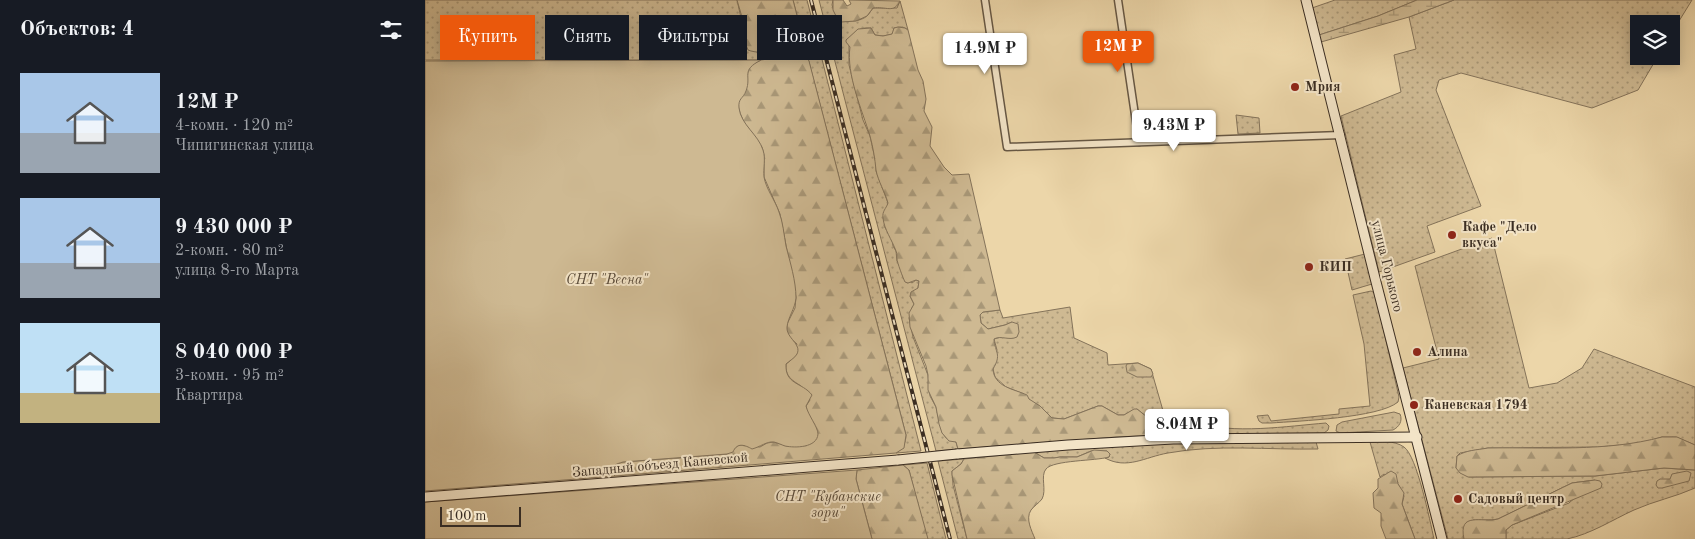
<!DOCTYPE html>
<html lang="ru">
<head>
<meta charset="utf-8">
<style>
	:root { --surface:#171b24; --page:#242831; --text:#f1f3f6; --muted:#9ea1a6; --accent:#ea580c }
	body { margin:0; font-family:"Old Standard TT",serif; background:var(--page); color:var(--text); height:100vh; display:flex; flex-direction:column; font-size:19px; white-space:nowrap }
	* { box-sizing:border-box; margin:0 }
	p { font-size:16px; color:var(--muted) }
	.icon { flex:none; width:28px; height:28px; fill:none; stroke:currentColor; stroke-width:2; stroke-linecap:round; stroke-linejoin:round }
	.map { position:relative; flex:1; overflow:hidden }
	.panel { display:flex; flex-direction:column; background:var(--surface); width:425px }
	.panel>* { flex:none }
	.guide { position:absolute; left:15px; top:15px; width:475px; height:45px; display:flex; gap:10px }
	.buttons { position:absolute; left:1205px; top:15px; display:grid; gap:10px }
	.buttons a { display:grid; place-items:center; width:50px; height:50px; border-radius:0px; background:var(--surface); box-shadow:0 2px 12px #0003; font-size:25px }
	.scale { position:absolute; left:15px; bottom:12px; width:81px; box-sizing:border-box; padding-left:5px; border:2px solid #3a2d22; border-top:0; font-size:14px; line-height:18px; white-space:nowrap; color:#3a2d22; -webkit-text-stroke:4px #f3e4c7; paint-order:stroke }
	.price { position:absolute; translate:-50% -42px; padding:0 11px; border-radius:5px; background:#fff; color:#222; font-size:16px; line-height:32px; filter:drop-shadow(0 1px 2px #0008) }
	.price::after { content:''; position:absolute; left:50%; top:30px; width:15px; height:11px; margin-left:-8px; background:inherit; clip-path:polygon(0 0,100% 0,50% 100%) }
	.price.selected { background:var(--accent); color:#fff }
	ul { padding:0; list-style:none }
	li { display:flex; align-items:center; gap:15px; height:125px; padding:0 20px }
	li span { display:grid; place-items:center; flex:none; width:140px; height:100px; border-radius:0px; color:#555 }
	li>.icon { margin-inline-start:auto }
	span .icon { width:60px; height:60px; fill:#fffc; stroke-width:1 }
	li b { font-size:21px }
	h2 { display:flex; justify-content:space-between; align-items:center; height:60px; padding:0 20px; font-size:21px }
	.pill { padding:0 18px; border-radius:0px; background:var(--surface); box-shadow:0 2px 12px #0003; font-size:18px; line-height:45px }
	.pill.selected { background:var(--accent); color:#fff }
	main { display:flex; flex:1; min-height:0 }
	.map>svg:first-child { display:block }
	.grass { fill:url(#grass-dots); stroke:#84735a }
	.forest { fill:url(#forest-firs); stroke:#84735a }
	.wetland { fill:url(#wetland-marsh); stroke:#84735a }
	.garden { fill:#ceb992; stroke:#84735a }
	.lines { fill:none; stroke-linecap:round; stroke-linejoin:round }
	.minor-casing { stroke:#665744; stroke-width:9 }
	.secondary-casing { stroke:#3a2d22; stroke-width:11 }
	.minor { stroke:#f3e4c7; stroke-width:6 }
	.secondary { stroke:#f3e4c7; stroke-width:9 }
	.rail-casing { stroke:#3a2d22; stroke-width:4 }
	.rail { stroke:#f3e4c7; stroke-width:2; stroke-dasharray:5.5; stroke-linecap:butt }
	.secondary-bridge-casing { stroke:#3a2d22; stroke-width:11; stroke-linecap:butt }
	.secondary-bridge { stroke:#f3e4c7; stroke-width:9 }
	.poi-dot { fill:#8f2418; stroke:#f3e4c7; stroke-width:2 }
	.labels { text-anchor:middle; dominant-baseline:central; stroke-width:4; stroke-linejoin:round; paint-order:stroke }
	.poi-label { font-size:14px; font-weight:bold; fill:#3a2d22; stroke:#f3e4c7; text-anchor:start }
	.street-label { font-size:14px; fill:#3a2d22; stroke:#f3e4c7 }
	.park-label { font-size:14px; font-style:italic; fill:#584938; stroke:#f3e4c7 }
</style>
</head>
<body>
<main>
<section class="panel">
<h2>Объектов: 4<svg class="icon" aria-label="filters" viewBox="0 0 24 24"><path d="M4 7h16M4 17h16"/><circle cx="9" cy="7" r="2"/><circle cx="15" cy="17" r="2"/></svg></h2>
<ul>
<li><span style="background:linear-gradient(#a9c7e8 60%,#9aa5b1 0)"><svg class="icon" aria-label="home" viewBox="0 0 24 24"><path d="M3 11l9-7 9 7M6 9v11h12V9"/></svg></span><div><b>12M ₽</b><p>4-комн. · 120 m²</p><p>Чипигинская улица</p></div></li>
<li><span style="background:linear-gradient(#a9c7e8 65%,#9aa5b1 0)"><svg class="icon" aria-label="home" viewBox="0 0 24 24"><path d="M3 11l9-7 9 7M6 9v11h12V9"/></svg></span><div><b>9 430 000 ₽</b><p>2-комн. · 80 m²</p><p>улица 8-го Марта</p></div></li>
<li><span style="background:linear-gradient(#bfe0f5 70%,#c2b280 0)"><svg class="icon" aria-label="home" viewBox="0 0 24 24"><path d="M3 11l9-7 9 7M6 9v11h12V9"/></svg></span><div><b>8 040 000 ₽</b><p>3-комн. · 95 m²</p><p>Квартира</p></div></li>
</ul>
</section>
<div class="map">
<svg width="1270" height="539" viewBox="0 0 1270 539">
	<defs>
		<pattern id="grass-dots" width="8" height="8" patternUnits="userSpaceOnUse" patternTransform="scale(1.25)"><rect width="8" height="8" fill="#ceb992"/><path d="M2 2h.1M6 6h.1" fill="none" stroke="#a89777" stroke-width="1.8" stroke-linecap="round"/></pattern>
		<pattern id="forest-firs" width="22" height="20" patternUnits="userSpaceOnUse" patternTransform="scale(1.25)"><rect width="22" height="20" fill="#ceb992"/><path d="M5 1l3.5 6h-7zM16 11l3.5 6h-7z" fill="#a89777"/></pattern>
		<pattern id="wetland-marsh" width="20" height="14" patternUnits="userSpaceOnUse" patternTransform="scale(1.25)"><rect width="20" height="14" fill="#ceb992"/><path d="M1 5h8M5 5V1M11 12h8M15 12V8" fill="none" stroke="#a89777"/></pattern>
	</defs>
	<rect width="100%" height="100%" fill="#ecd6a9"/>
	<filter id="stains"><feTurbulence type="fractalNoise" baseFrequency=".004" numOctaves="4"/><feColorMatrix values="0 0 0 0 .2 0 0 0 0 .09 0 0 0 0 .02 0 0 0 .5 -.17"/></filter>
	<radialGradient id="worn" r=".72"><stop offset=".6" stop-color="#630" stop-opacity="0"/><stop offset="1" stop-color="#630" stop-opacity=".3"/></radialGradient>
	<g class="grass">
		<path d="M 0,0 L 312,0 L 319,31 L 349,50 L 363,46 L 373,41 L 376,31 L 368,0 L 382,0 L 496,451 L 471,453 C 477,450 481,443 481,435 L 384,62 L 381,55 C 371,51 348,58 336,60 L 0,60 Z"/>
		<path d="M 394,0 L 408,0 L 407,5 L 413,20 C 423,21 435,23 443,15 C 445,13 446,10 448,8 L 472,8 L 475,1 L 483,30 C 478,26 475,27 469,28 L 468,34 L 458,36 L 450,35 L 446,28 C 435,27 431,31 424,38 L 424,65 L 438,120 L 445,136 L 451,163 L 451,171 L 463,203 L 459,226 L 467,239 L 468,246 L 471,251 L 472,261 L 476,268 L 478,277 L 487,283 L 491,280 L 494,281 L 493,288 L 485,296 L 489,304 L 484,318 L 488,337 L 503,375 L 505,396 L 511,407 L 517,432 L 521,438 L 531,442 L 533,449 L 511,451 Z"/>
		<path d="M 910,0 L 992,0 L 953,16 L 894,35 L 887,8 Z"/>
		<path d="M 1029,0 L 1267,0 L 1246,34 L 1246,24 L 1214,24 L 1214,56 L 1233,56 L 1213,90 L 1167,108 L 1036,73 L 1014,80 L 1011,90 L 1056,206 L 1002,226 L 1010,252 L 954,272 L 916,116 L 976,92 L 969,55 L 991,49 L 984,17 Z"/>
		<path d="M 811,115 L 834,118 L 835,133 L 813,134 Z"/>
		<path d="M 1067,238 L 1104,388 L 1132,383 L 1157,368 L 1169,349 L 1270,387 L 1270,445 L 1251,437 L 1237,437 L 1217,443 L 1174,447 L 1063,448 L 1035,453 L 1032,456 L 1031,468 L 1044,477 L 1170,476 L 1239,468 L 1270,470 L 1270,488 C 1250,497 1229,501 1209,510 C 1187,520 1166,534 1142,539 C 1126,539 1099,539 1081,539 L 1081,530 L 1087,525 L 1144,503 L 1170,480 L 1147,483 L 1073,519 L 1067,520 L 1048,520 L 1038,536 L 1039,539 L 1023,539 L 978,368 L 1014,359 L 990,266 Z"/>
		<path d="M 940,254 L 947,284 L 927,290 L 920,259 Z"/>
		<path d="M 946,291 L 950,293 L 974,397 L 973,402 C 954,418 873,421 846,423 L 837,423 L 834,421 L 832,416 L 843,415 L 846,421 L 914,414 L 914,409 L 945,406 L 939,344 L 928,295 Z"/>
		<path d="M 645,307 L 649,338 L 682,353 L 683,365 L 713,363 L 726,369 L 741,421 L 739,422 L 722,417 L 712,409 L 699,415 L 693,415 L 677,406 L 673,406 L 639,419 L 627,418 L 615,406 L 607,402 L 599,394 L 581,387 L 570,377 L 568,369 L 572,350 L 569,339 L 576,337 L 587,322 L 580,325 L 563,329 L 556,323 L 555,315 L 558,312 L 575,310 L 578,318 Z"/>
		<path d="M 969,412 L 975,414 C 978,421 974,427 968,430 L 915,433 L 911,431 L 912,425 L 917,422 Z"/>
		<path d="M 770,422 C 807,435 863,426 901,423 L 904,426 L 903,430 L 899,433 L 760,434 L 762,433 L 758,423 Z"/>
		<path d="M 761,442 L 891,442 L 893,449 C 843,450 792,444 743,453 C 720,457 702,470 680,458 L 684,457 L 685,454 L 682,451 L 666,451 L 652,457 L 635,457 L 629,458 L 619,458 L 609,452 L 671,447 Z"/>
		<path d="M 945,442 C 956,442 969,440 979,447 C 992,456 1005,521 1009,539 L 990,539 L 977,504 L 979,496 L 973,484 L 959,474 L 955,477 Z"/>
		<path d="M 539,459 L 536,464 L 527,471 L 528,485 L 542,539 L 533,539 L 513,461 Z"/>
		<path d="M 502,463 L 521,539 L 502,539 L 484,470 L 478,465 Z"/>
	</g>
	<g class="forest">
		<path d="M 312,0 L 368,0 L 376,31 L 375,39 C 362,49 338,56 323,50 L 321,45 L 319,24 Z"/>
		<path d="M 408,0 L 418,0 L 422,6 L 426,4 L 424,0 L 475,1 C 469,14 461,6 448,8 L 442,16 L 431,21 L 416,22 L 413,20 L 408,10 Z"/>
		<path d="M 473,27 L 480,28 L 483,30 L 493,70 L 498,81 L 501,99 L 499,111 L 507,127 L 505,146 L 519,167 L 527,175 L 544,174 L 575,310 L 558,312 L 555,315 L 556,323 L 563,329 L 580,325 L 587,322 L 593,324 L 594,332 L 592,337 C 584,341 576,335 569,339 C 570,353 577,354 568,369 C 569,387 589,389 602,395 L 604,399 L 615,406 L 627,418 L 639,419 L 673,406 L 677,406 L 693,415 L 699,415 L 709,409 L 712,409 L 722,417 L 739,422 L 741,421 L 743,425 L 758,423 L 761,425 L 763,430 L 760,434 L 691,437 L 533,449 L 531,442 L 524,441 L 517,433 L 514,424 L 511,407 L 503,390 L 503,375 L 501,366 L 485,327 L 484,313 L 489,304 L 485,296 L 486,292 L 493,288 L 494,281 L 491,280 L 483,283 L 480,282 C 478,278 472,262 472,259 C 471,256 473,255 471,251 C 467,240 459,229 458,218 C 457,211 461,209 463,203 C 460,192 453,181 451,170 C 450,159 448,147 445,136 C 437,110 421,74 425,47 L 421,42 L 421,40 L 433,29 L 446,28 L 450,35 L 458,36 L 467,34 L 469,28 Z"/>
		<path d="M 378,54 L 381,55 L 384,61 L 481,435 L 479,448 L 471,453 L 190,476 L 187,473 C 187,465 191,464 198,462 L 302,454 L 314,445 L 335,447 L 342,443 L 349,442 L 362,446 L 390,425 L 383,415 L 381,406 L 385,400 C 383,396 380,389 376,386 C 367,380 360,377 361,364 L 365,361 L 372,344 L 365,338 L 362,331 L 362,324 L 370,308 L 371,297 L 355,214 L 339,177 L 339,155 L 337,147 L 319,122 L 315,113 L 313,105 L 314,99 L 321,90 L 323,70 L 326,65 L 336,60 Z"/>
		<path d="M 713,363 L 726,369 L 728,374 L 726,377 L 712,377 L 702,372 L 701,366 L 702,364 Z"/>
		<path d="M 1237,437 L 1252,437 L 1270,445 L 1270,470 L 1239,468 L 1170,476 L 1043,477 L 1035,473 L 1031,468 L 1032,456 C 1041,450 1052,450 1063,448 C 1121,447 1181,452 1237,437 Z"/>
		<path d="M 669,450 L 682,451 L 685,454 L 684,457 C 671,461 628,460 621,469 C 615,476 622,490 617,499 C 614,503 609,506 606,510 C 600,519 607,531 610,539 L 542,539 L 527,475 L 527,471 L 536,464 L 539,459 L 609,452 L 619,458 L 629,458 L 635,457 L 652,457 Z"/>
		<path d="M 478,465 L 484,470 L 503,539 L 447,539 L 431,479 L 432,470 Z"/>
		<path d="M 966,471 L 971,474 L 973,484 L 979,493 L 977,504 L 990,539 L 961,539 L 956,526 L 956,513 L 949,508 L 948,493 L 953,488 L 953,479 Z"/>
		<path d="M 1262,471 L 1266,473 L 1264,481 L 1237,488 L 1233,488 L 1231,485 L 1232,481 L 1235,479 L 1245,479 L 1247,474 Z"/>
		<path d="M 1170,480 L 1175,481 L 1177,484 L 1176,488 L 1087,525 L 1081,530 L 1081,539 L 1039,539 C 1033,511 1057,523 1073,519 L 1147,483 Z"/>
	</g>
	<path class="wetland" d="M 992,0 L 1029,0 L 984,17 L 896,42 L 894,35 L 953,16 Z"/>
	<g class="garden">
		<path d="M 336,60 C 315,71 327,75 321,91 C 318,99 313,98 314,108 C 316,125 333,134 338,150 C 341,159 338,168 339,177 C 341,189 350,200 354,212 C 358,222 359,235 361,246 C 365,262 371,281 371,298 C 370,309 363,317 362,327 C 361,338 377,344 372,354 C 370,358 364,361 361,364 C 360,385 377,382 387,395 L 381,406 C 383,415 393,427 393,434 C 392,448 370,448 360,446 C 357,445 353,443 349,442 C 342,441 335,447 327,449 C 320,445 312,442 308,452 L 302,454 L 198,462 C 191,464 187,465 187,473 L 190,476 L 0,491 L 0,61 Z"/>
		<path d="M 432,470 L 431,479 L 447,539 L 0,539 L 0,502 Z"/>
	</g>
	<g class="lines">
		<g class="minor-casing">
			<g id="minor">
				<path d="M 560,0 L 582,147 L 916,135"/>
				<path d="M 693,0 L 714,142"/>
			</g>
		</g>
		<g class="secondary-casing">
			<g id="secondary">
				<path d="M 881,0 L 950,278 L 1017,539"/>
				<path d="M 532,454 L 643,445 L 748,439 L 992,437"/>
				<path d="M 0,497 L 473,460"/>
			</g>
		</g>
		<use href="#minor" class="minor"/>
		<use href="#secondary" class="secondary"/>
		<g class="rail-casing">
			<path id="rail" d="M 386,0 L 525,539"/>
		</g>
		<use href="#rail" class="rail"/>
		<g class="secondary-bridge-casing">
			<path id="secondary-bridge" d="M 473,460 L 532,454"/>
		</g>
		<use href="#secondary-bridge" class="secondary-bridge"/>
	</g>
	<g class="poi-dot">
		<circle cx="870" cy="87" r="5"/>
		<circle cx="1027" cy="235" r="5"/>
		<circle cx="884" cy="267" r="5"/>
		<circle cx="992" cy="352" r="5"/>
		<circle cx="989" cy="405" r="5"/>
		<circle cx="1033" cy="499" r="5"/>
	</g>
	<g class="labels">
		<g class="poi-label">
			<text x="880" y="87">Мрия</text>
			<text x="1037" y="227">Кафе "Дело<tspan x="1037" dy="16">вкуса"</tspan></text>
			<text x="894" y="267">КИП</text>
			<text x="1002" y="352">Алина</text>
			<text x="999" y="405">Каневская 1794</text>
			<text x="1043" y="499">Садовый центр</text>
		</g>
		<g class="street-label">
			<text transform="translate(962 266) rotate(76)">улица Горького</text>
			<text transform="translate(235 465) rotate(-5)">Западный объезд Каневской</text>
		</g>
		<g class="park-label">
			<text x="182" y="280">СНТ "Весна"</text>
			<text x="403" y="497">СНТ "Кубанские<tspan x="403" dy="16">зори"</tspan></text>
		</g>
	</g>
	<rect width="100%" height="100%" filter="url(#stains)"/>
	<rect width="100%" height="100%" fill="url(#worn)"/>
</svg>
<div class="buttons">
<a><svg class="icon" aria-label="layers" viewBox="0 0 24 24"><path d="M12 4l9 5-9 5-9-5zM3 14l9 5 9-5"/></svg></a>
</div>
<div class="scale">100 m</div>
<b class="price selected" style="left:693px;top:73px">12M ₽</b>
<b class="price" style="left:560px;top:75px">14.9M ₽</b>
<b class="price" style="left:749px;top:152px">9.43M ₽</b>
<b class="price" style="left:762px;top:451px">8.04M ₽</b>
<div class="guide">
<a class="pill selected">Купить</a>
<a class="pill">Снять</a>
<a class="pill">Фильтры</a>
<a class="pill">Новое</a>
</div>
</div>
</main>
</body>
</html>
